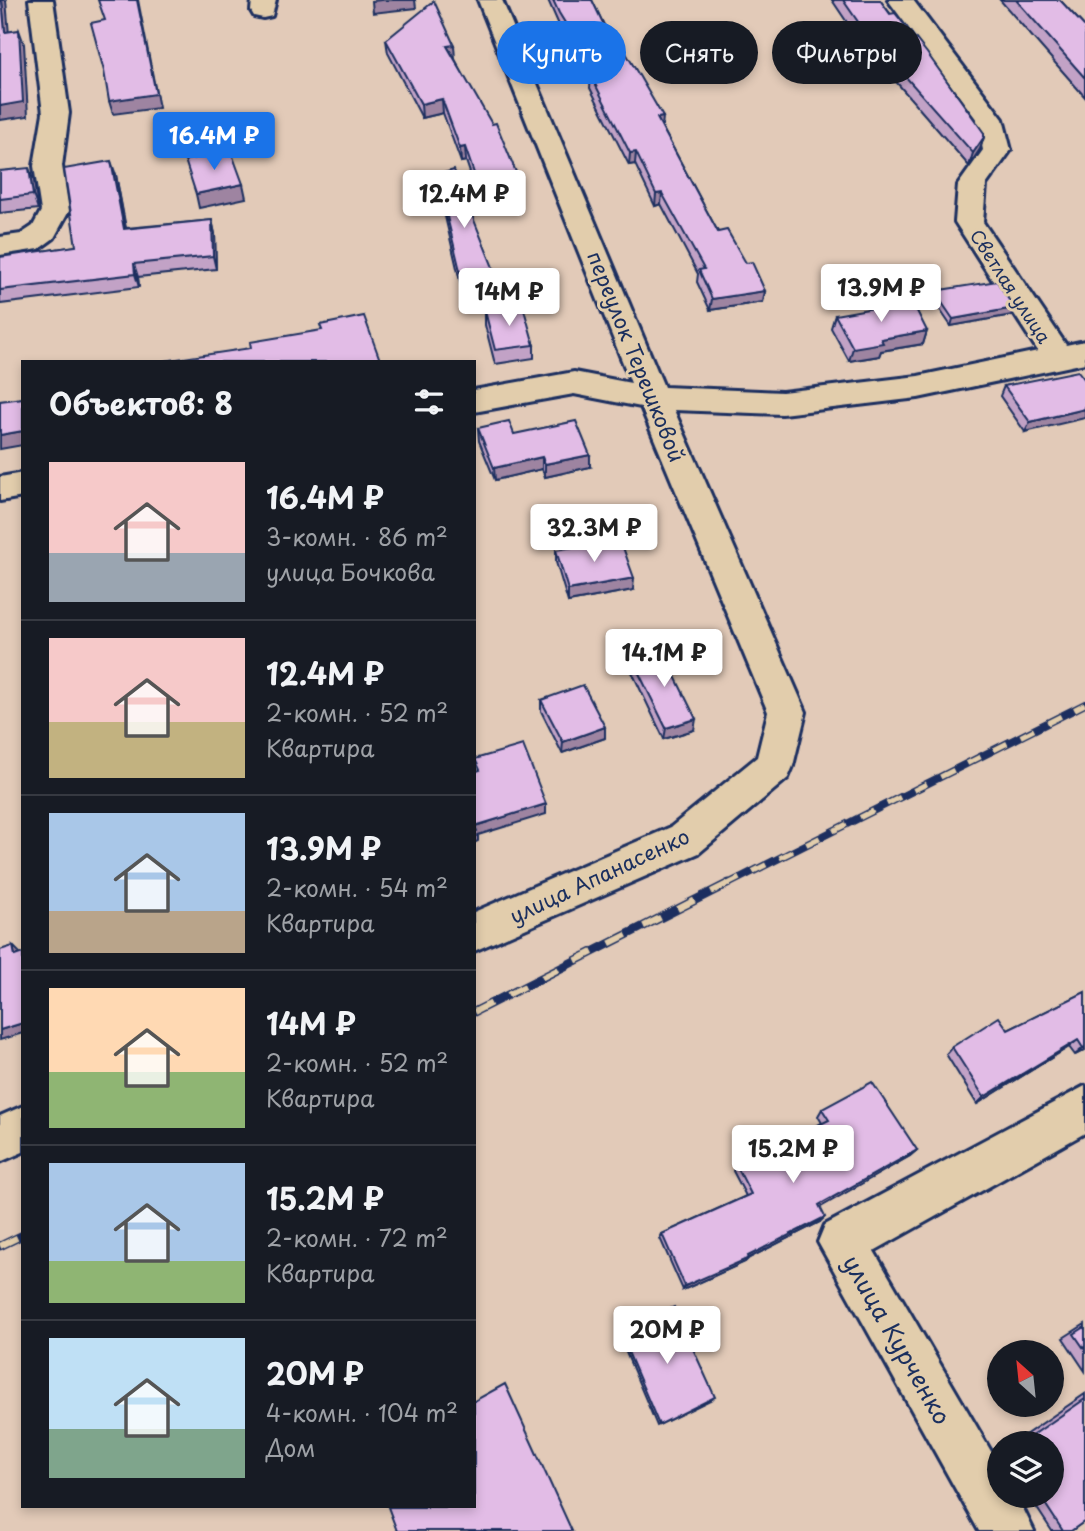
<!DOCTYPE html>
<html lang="ru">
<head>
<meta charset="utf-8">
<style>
	:root { --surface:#171b24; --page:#20242c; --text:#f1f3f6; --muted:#9ea1a6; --line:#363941; --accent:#1a73e8 }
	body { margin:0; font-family:"Playpen Sans",sans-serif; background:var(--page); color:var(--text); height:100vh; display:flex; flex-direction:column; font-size:26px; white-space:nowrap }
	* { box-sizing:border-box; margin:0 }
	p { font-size:23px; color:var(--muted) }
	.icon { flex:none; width:38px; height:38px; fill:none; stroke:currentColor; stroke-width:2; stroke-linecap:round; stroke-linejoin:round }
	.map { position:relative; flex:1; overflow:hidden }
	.side { position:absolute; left:21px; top:360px; width:455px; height:1148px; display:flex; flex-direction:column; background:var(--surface); border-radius:0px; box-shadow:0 4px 10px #0003 }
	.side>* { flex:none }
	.top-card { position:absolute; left:497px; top:21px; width:483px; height:63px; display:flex; gap:14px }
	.needle { width:46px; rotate:333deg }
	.fabs { position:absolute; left:987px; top:1340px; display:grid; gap:14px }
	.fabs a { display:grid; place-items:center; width:77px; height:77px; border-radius:50%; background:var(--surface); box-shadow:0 4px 10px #0003; font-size:35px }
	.price { position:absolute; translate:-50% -60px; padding:0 16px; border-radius:7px; background:#fff; color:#222; font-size:23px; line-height:46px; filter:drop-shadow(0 2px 4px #0008) }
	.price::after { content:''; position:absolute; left:50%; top:42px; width:21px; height:16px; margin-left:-10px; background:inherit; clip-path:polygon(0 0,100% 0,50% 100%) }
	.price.active { background:var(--accent); color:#fff }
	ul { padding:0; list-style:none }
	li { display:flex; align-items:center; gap:21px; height:175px; padding:0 28px }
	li+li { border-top:2px solid var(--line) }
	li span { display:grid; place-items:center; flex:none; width:196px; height:140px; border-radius:0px; color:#555 }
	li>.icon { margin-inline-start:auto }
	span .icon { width:84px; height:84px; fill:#fffc; stroke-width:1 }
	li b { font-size:30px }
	h2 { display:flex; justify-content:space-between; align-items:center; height:84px; padding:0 28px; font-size:30px }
	.pill { padding:0 24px; border-radius:32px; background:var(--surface); box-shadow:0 4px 10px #0003; font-size:24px; line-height:63px }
	.pill.active { background:var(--accent); color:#fff }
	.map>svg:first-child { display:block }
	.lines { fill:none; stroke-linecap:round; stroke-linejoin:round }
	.minor-casing { stroke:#1b2f5e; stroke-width:6 }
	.minor { fill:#e2cdac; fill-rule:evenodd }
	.rail-far1-casing { stroke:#1b2f5e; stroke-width:8 }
	.rail-casing { stroke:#1b2f5e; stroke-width:9 }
	.rail-far1 { stroke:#e2cdac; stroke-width:5; stroke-dasharray:15; stroke-linecap:butt }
	.rail { stroke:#e2cdac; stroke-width:6; stroke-dasharray:19; stroke-linecap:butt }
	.wall { fill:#c2a2c6; stroke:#1b2f5e; stroke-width:2 }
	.shaded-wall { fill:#9e84a1; stroke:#1b2f5e; stroke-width:2 }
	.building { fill:#e2bce6; stroke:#1b2f5e; stroke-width:2 }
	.labels { text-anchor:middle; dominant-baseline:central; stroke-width:6; stroke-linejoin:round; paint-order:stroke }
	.far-street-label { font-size:18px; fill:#1b2f5e; stroke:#e2cdac }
	.street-label { font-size:21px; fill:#1b2f5e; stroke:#e2cdac }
	.near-street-label { font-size:24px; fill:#1b2f5e; stroke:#e2cdac }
</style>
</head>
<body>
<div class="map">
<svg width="1085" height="1531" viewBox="0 0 1085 1531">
	<rect width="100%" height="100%" fill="#e2cab8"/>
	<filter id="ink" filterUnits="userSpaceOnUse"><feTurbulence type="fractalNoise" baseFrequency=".0143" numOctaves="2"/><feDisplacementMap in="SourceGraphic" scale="14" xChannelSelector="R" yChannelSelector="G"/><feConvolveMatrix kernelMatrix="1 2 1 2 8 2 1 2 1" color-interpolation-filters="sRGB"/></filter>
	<g filter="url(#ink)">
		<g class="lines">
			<g class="minor-casing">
				<g id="minor">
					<path d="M 29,0 L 53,0 L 69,113 L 62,166 L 69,211 L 54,238 L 39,249 L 0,255 L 0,237 L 21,234 L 33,226 L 41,211 L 34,166 L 43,113 Z"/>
					<path d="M 252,0 L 276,0 L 272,16 L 263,18 L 254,16 L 251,11 Z"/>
					<path d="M 478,0 L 502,0 L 664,387 L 782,392 L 918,376 L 1038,351 L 955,222 L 958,185 L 983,150 L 977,120 L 888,0 L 913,0 L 1003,119 L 1011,150 L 986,185 L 983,222 L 1066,345 L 1085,341 L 1085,363 L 918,398 L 782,414 L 674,410 L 806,712 L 793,766 L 788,778 L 699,853 L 474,951 L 474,912 L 671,827 L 757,757 L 768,712 L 641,407 L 574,394 L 474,412 L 474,390 L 574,372 L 631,383 Z"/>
					<path d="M 23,473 L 23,497 L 0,501 L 0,477 Z"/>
					<path d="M 1085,1086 L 1085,1133 L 874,1251 L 999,1465 L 999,1496 L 1017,1496 L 1034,1531 L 979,1531 L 818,1242 L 825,1225 Z"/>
					<path d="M 23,1106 L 23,1152 L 0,1162 L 0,1116 Z"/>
				</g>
			</g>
			<use href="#minor" class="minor"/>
			<g class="rail-far1-casing">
				<path id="rail-far1" d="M 726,885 L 1085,704"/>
			</g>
			<g class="rail-casing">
				<g id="rail">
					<path d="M 474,1012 L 729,883"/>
					<path d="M 0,1246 L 23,1235"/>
				</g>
			</g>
			<use href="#rail-far1" class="rail-far1"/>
			<use href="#rail" class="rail"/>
		</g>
		<g class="wall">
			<path d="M 548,0 L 592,0 L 611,40 L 662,127 L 718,232 L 746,263 L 765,291 L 763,302 L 710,310 L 697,282 L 698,274 L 661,204 L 655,206 L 635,164 L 629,165 L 590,88 L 591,77 L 559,25 Z"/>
			<path d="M 832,0 L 880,0 L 984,137 L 980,149 L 969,166 L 872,54 L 869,55 Z"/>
			<path d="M 1000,0 L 1060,0 L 1085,27 L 1085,97 Z"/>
			<path d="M 386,40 L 455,59 L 520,182 L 520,195 L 480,202 L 466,161 L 461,162 L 443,113 L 422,118 L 388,53 Z"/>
			<path d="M 0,171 L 34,181 L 38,209 L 0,213 Z"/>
			<path d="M 116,175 L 126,228 L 212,220 L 215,234 L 216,269 L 138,277 L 139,287 L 0,304 L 0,257 L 76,246 Z"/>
			<path d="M 437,175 L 496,275 L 496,286 L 462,290 L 438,186 Z"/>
			<path d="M 934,291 L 1012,315 L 951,326 L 932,298 Z"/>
			<path d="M 485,311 L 534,345 L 534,358 L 495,364 L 485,325 Z"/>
			<path d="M 835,315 L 927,331 L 923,344 L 881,351 L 879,356 L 849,361 L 831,328 Z"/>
			<path d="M 1085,380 L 1025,432 L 1000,396 L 1004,386 Z"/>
			<path d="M 478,428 L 514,434 L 590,467 L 545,477 L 542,469 L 495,480 L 479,441 Z"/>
			<path d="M 556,550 L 633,590 L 568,602 L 556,562 Z"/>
			<path d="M 632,659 L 694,730 L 664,739 L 631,670 Z"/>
			<path d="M 541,700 L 605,727 L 605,738 L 562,753 L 541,711 Z"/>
			<path d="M 1085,992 L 1085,1050 L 1075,1055 L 1069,1047 L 977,1104 L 946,1054 L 952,1047 L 1008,1030 Z"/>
			<path d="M 822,1109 L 917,1150 L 910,1156 L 820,1207 L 820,1222 L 749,1258 L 745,1262 L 683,1290 L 660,1238 L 662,1234 L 746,1196 L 733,1171 L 736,1165 L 822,1123 L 818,1116 Z"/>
			<path d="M 1085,1324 L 1085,1371 L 1063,1338 Z"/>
			<path d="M 620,1333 L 712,1399 L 657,1426 L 619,1336 Z"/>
			<path d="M 1085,1394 L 1085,1521 L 1071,1531 L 1052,1531 L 1029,1496 L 1052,1496 L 1052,1444 L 1012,1444 Z"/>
		</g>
		<g class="shaded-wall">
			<path d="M 2,0 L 6,0 L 10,46 L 5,32 Z"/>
			<path d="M 137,0 L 138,0 L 159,108 L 113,114 L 109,101 Z"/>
			<path d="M 382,0 L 415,0 L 416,8 L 373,13 L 372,1 Z"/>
			<path d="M 19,30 L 24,44 L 28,116 L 0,120 L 0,106 Z"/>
			<path d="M 874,41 L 872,54 L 869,55 L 872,42 Z"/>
			<path d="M 454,45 L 455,59 L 447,46 Z"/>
			<path d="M 442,99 L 443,113 L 422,118 L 421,104 Z"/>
			<path d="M 663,117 L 662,128 L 657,118 Z"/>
			<path d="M 984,137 L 980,149 L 969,166 L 973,153 Z"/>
			<path d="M 465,147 L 466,161 L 461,162 L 460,148 Z"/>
			<path d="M 636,152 L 635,164 L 629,165 L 630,153 Z"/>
			<path d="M 111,161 L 116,175 L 128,242 L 124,229 Z"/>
			<path d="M 29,168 L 34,181 L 38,209 L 33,195 Z"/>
			<path d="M 520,182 L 520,195 L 480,202 L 479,188 Z"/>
			<path d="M 243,184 L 246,198 L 199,208 L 196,194 Z"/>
			<path d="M 662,193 L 661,204 L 655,206 L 656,194 Z"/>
			<path d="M 212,220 L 215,234 L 216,269 L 213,256 Z"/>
			<path d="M 134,264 L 138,277 L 139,287 L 135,274 Z"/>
			<path d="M 765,291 L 763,302 L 710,310 L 712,299 Z"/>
			<path d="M 1014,308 L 1012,315 L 951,326 L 953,319 Z"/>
			<path d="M 927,331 L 923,344 L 881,351 L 879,356 L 849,361 L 853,348 L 881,339 Z"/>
			<path d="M 1085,409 L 1085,418 L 1025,432 L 1030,422 Z"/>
			<path d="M 23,431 L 23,445 L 0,449 L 0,435 Z"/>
			<path d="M 590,455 L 590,467 L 545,477 L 545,464 Z"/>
			<path d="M 542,457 L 542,469 L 495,480 L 494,468 Z"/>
			<path d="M 634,578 L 633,590 L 568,602 L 568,590 Z"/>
			<path d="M 696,719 L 694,730 L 664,739 L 666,728 Z"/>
			<path d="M 605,727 L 605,738 L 562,753 L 563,742 Z"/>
			<path d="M 546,804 L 546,814 L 478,835 L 478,841 L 474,843 L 475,826 Z"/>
			<path d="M 13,946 L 21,954 L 15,956 Z"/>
			<path d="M 23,1023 L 23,1033 L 0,1040 L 0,1030 Z"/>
			<path d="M 1078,1040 L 1069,1047 L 977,1104 L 984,1097 Z"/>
			<path d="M 1085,1047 L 1085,1050 L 1075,1055 L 1083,1048 Z"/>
			<path d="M 917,1150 L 910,1156 L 814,1211 L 819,1205 Z"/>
			<path d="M 825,1217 L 820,1222 L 749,1258 L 745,1262 L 683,1290 L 685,1286 Z"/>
		</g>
		<g class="building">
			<path d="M 0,0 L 2,0 L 5,32 L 19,30 L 23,102 L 0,106 Z"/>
			<path d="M 98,0 L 137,0 L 156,94 L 109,101 L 104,71 L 91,23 L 105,20 Z"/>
			<path d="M 553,0 L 592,0 L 611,40 L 618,39 L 663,117 L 657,118 L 718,232 L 727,230 L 746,263 L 752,262 L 765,291 L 712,299 L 699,270 L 704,269 L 662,193 L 656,194 L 636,152 L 630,153 L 591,76 L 597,75 L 559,13 Z"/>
			<path d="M 843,0 L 880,0 L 890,14 L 895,13 L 927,53 L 984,133 L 984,137 L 973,153 L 874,41 L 872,42 Z"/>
			<path d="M 1016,0 L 1060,0 L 1085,27 L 1085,78 Z"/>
			<path d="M 434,1 L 454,45 L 447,46 L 492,124 L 496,123 L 520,182 L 479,188 L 465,147 L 460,148 L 442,99 L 421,104 L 386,40 Z"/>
			<path d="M 231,151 L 243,184 L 196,194 L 185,160 Z"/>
			<path d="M 111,161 L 124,229 L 212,220 L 213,256 L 134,264 L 135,274 L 0,290 L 0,257 L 76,246 L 64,169 Z"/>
			<path d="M 29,168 L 33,195 L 0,199 L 0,171 Z"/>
			<path d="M 454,170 L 496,275 L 462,279 L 437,175 Z"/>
			<path d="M 997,281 L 1014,308 L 953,319 L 934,291 Z"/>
			<path d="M 912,301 L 927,331 L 881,339 L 883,343 L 853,348 L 835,315 Z"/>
			<path d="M 523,306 L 534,345 L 495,350 L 485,311 Z"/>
			<path d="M 364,316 L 380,360 L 372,362 L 157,362 L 251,348 L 250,342 L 322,330 L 320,325 Z"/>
			<path d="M 1078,371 L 1085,380 L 1085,409 L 1030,422 L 1004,386 Z"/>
			<path d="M 23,398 L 23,431 L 0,435 L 0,401 Z"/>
			<path d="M 509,421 L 514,434 L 576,421 L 590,455 L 545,464 L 542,457 L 494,468 L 478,428 Z"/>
			<path d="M 620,539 L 634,578 L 568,590 L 556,550 Z"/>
			<path d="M 662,650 L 696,719 L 666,728 L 632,659 Z"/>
			<path d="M 583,685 L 605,727 L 563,742 L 541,700 Z"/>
			<path d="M 523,745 L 546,804 L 475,826 L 477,831 L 474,832 L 474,772 L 480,770 L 475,759 Z"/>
			<path d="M 13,946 L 15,956 L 23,953 L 23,1023 L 0,1030 L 0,950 Z"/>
			<path d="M 1085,992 L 1085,1047 L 1083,1048 L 1078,1040 L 984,1097 L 952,1047 L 999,1017 L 1008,1030 Z"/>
			<path d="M 872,1082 L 917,1150 L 819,1205 L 825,1217 L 748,1256 L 749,1258 L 685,1286 L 662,1234 L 751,1194 L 736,1165 L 829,1120 L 822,1109 Z"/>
			<path d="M 674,1307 L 715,1397 L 659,1425 L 620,1333 Z"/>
			<path d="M 1085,1327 L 1085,1350 L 1074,1334 Z"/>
			<path d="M 505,1384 L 572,1531 L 397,1531 L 388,1507 L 474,1507 L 474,1401 Z"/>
			<path d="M 1085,1399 L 1085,1521 L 1071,1531 L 1063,1531 L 1040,1496 L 1052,1496 L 1052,1444 L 1020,1444 Z"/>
		</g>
	</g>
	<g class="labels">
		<g class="far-street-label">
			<text transform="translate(1011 286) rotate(57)">Светлая улица</text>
		</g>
		<g class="street-label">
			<text transform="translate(637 356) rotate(68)">переулок Терешковой</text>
			<text transform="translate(599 875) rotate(-25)">улица Апанасенко</text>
		</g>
		<g class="near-street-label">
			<text transform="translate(898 1339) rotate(60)">улица Курченко</text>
		</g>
	</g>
</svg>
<div class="fabs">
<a><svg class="needle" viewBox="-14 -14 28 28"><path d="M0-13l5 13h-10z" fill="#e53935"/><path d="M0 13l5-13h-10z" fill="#9ea1a6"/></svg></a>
<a><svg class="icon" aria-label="layers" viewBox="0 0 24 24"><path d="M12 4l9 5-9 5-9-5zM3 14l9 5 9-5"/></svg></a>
</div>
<b class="price active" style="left:214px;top:172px">16.4M ₽</b>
<b class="price" style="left:464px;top:230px">12.4M ₽</b>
<b class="price" style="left:881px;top:324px">13.9M ₽</b>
<b class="price" style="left:509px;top:328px">14M ₽</b>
<b class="price" style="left:594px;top:564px">32.3M ₽</b>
<b class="price" style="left:664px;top:689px">14.1M ₽</b>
<b class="price" style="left:793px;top:1185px">15.2M ₽</b>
<b class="price" style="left:667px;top:1366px">20M ₽</b>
<div class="top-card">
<a class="pill active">Купить</a>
<a class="pill">Снять</a>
<a class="pill">Фильтры</a>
</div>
<section class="side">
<h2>Объектов: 8<svg class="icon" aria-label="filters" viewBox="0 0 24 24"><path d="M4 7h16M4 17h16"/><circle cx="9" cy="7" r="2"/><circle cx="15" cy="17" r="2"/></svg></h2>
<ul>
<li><span style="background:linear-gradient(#f6c9c9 65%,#9aa5b1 0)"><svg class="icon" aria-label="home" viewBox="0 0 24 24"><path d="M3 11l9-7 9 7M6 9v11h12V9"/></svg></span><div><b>16.4M ₽</b><p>3-комн. · 86 m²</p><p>улица Бочкова</p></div></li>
<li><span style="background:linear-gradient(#f6c9c9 60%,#c2b280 0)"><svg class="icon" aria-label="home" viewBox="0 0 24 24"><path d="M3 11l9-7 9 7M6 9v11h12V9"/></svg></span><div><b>12.4M ₽</b><p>2-комн. · 52 m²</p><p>Квартира</p></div></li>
<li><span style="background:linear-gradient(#a9c7e8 70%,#b9a48a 0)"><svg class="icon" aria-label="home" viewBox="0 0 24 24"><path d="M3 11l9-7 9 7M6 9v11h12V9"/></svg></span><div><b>13.9M ₽</b><p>2-комн. · 54 m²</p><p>Квартира</p></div></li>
<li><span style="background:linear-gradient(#ffd9b3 60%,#8fb573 0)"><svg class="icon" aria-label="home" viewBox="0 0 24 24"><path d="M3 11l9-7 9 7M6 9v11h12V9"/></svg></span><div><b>14M ₽</b><p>2-комн. · 52 m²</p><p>Квартира</p></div></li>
<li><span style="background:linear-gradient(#a9c7e8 70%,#8fb573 0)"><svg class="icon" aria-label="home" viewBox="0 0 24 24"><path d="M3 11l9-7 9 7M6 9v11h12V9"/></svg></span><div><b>15.2M ₽</b><p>2-комн. · 72 m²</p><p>Квартира</p></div></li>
<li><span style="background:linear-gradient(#bfe0f5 65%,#7fa58c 0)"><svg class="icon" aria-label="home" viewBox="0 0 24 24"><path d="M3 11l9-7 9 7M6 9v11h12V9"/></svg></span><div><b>20M ₽</b><p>4-комн. · 104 m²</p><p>Дом</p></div></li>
</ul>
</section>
</div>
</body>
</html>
